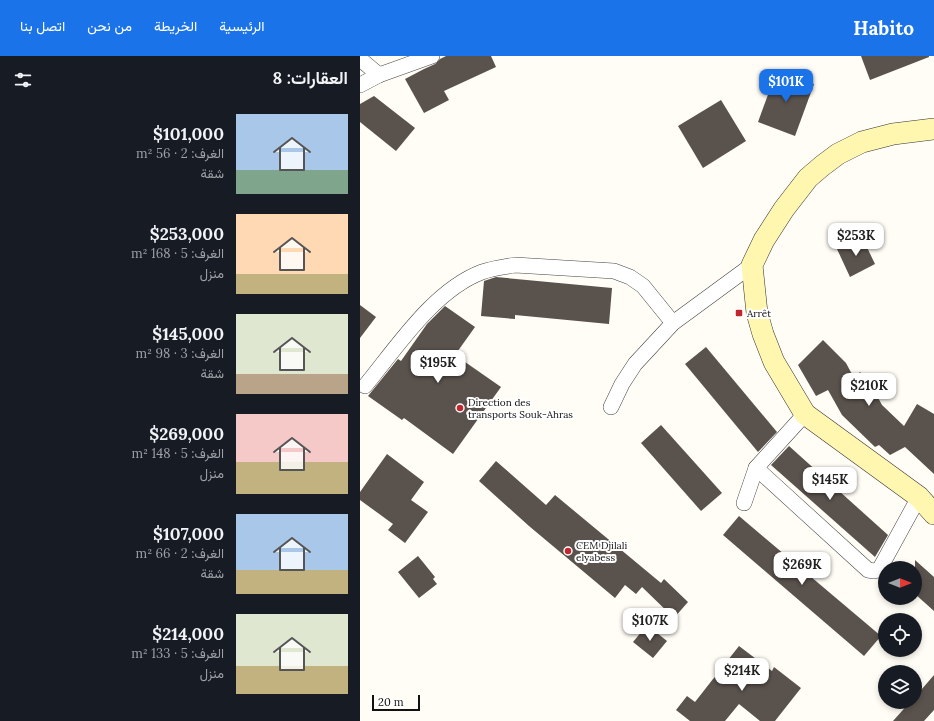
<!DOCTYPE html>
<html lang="ar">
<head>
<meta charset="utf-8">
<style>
	:root { --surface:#171b24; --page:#242831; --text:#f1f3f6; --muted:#9ea1a6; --accent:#1a73e8 }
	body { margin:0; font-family:Lora,Vazirmatn,serif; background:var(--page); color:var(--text); direction:rtl; height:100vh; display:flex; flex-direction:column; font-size:15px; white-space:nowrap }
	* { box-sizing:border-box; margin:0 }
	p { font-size:13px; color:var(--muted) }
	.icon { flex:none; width:22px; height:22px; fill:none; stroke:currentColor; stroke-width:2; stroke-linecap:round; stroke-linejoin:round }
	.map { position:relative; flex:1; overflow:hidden; direction:ltr }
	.sheet { display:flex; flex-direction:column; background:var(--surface); width:360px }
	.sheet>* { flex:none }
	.needle { width:26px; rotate:90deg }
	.fabs { position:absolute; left:518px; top:505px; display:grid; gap:8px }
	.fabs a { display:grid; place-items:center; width:44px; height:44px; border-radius:50%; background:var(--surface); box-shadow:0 2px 6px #0003; font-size:20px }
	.scale { position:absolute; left:12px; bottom:10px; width:48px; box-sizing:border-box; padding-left:4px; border:2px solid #111; border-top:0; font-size:11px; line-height:14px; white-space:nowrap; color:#111; -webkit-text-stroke:3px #fff; paint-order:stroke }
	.price { position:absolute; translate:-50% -34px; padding:0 9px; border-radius:8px; background:#fff; color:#222; font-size:13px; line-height:26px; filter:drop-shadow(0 1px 2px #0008) }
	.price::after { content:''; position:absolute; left:50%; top:24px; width:12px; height:9px; margin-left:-6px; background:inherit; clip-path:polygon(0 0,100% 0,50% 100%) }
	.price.on { background:var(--accent); color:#fff }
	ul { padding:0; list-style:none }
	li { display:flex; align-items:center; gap:12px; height:100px; padding:0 12px }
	li span { display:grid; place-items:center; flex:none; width:112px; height:80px; border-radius:0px; color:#555 }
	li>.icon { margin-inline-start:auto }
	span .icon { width:48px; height:48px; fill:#fffc; stroke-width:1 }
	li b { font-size:17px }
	h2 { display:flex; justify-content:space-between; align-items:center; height:48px; padding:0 12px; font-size:17px }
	header { display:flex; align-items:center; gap:24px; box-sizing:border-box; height:56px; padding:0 20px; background:var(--accent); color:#fff }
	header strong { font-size:19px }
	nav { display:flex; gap:22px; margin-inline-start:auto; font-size:14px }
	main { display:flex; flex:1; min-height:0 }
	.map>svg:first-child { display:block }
	.building { fill:#5a524d }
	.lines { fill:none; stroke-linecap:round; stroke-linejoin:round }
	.street-casing { stroke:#444; stroke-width:16 }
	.secondary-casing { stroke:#333; stroke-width:22 }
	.street { stroke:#fff; stroke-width:15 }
	.secondary { stroke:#fff6b0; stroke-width:21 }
	.poi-dot { fill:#c4262e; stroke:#fff; stroke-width:1.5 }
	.labels { text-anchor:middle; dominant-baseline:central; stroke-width:4; stroke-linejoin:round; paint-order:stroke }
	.poi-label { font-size:10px; fill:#111; stroke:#fff; text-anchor:start }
</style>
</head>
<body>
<header>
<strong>Habito</strong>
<nav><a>الرئيسية</a><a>الخريطة</a><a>من نحن</a><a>اتصل بنا</a></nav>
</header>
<main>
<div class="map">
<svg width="574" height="665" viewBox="0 0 574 665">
	<rect width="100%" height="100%" fill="#fffdf5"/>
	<g class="building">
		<path d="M 86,0 L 131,0 L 136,11 L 84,35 L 89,44 L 64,57 L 45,23 L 64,13 L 75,8 L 80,3 Z"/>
		<path d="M 501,0 L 569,0 L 569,1 L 510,24 Z"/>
		<path d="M 417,14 L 454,28 L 435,80 L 398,66 Z"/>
		<path d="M 14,40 L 55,72 L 36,95 L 0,66 L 0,48 Z"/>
		<path d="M 361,44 L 386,85 L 343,112 L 318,70 Z"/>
		<path d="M 502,181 L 515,208 L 490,221 L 477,193 Z"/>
		<path d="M 136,221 L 252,232 L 249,268 L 155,259 L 155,263 L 121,260 L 124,225 Z"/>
		<path d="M 0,249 L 16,261 L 0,282 Z"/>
		<path d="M 85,250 L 115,271 L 95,299 L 141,331 L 93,398 L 44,362 L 42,364 L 8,340 L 38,303 L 41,305 L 67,268 Z"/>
		<path d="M 463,284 L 486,307 L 494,322 L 500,316 L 509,325 L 522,349 L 544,370 L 557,348 L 574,358 L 574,418 L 545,391 L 530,399 L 519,389 L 515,391 L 482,359 L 468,334 L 456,340 L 438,309 Z"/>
		<path d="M 346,291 L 417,376 L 398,396 L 325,308 Z"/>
		<path d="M 301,369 L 362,437 L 341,455 L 281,387 Z"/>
		<path d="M 429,390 L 528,479 L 515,501 L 411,409 Z"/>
		<path d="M 27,398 L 64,426 L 51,444 L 68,456 L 45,487 L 28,474 L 33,468 L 0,444 L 0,436 Z"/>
		<path d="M 136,405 L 186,449 L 195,439 L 301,527 L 304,523 L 328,546 L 314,562 L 282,531 L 276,538 L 265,529 L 255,542 L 169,470 L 119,425 Z"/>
		<path d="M 379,460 L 521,580 L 504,600 L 363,479 Z"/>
		<path d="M 58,500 L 75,521 L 73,523 L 77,528 L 59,542 L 38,516 Z"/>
		<path d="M 555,504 L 574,521 L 574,555 L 555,538 Z"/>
		<path d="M 287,569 L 307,585 L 293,602 L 273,586 Z"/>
		<path d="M 379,590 L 412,615 L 414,611 L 441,632 L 415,665 L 400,665 L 379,648 L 365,665 L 330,665 L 316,654 L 327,640 L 335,646 L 353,623 L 365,611 L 364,609 Z"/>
		<path d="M 574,619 L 574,654 L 564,665 L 533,665 L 550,646 L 555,646 L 555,641 Z"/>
	</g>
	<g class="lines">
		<g class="street-casing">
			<g id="street">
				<path d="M 0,3 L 19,19"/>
				<path d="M 0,29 L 19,19 L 72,0"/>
				<path d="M 5,330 C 37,291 74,234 122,216 C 133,212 144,211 155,209 L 254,215 L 270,221 L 283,230 L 313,267"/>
				<path d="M 251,351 L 262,328 L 275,308 L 313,267 L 392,209"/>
				<path d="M 396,412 L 508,514 L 514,515 L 519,514 L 559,441"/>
				<path d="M 384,447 L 396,412 L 445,358"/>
			</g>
		</g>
		<g class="secondary-casing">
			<path id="secondary" d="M 574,73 L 533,78 L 502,86 L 478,98 L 462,110 L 448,122 L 424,153 L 404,184 L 392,209 L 397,257 L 403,278 L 414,306 L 445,358 L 559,441 L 574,458"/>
		</g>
		<use href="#street" class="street"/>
		<use href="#secondary" class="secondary"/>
	</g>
	<g class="poi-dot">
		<rect x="375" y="253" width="8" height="8" rx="2"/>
		<circle cx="100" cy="352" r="4"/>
		<circle cx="208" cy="495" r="4"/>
	</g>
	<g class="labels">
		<g class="poi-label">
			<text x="387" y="257">Arrêt</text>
			<text x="108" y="346">Direction des<tspan x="108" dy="12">transports Souk-Ahras</tspan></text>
			<text x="216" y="489">CEM Djilali<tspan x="216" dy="12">elyabess</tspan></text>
		</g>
	</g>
</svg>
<div class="fabs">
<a><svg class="needle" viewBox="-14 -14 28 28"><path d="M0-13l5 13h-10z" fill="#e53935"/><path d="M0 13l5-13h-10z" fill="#9ea1a6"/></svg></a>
<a><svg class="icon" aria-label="locate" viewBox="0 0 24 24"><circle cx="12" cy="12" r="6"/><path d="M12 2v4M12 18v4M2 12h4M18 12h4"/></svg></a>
<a><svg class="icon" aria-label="layers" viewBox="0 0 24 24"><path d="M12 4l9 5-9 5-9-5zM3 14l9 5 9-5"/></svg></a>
</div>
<div class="scale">20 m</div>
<b class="price on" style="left:426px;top:47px">$101K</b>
<b class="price" style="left:496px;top:201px">$253K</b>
<b class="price" style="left:78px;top:328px">$195K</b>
<b class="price" style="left:509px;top:351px">$210K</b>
<b class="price" style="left:470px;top:445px">$145K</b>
<b class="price" style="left:442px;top:530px">$269K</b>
<b class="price" style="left:290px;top:586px">$107K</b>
<b class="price" style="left:382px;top:636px">$214K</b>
</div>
<section class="sheet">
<h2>العقارات: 8<svg class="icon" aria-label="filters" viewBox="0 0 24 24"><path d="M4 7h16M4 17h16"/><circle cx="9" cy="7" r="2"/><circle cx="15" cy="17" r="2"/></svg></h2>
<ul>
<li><span style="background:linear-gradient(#a9c7e8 70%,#7fa58c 0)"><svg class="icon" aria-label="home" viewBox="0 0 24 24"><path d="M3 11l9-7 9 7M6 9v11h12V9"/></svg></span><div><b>$101,000</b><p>الغرف: 2 · 56 m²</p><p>شقة</p></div></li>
<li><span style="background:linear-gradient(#ffd9b3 75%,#c2b280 0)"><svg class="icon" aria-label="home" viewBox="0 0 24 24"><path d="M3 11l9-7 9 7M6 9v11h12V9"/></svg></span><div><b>$253,000</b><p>الغرف: 5 · 168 m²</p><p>منزل</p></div></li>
<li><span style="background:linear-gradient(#dfe7d0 75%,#b9a48a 0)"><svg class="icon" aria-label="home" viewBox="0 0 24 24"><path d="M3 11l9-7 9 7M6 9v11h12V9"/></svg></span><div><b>$145,000</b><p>الغرف: 3 · 98 m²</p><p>شقة</p></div></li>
<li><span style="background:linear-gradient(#f6c9c9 60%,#c2b280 0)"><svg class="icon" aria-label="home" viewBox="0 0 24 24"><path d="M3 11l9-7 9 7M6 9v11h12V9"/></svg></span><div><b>$269,000</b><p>الغرف: 5 · 148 m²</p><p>منزل</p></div></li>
<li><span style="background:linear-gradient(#a9c7e8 70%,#c2b280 0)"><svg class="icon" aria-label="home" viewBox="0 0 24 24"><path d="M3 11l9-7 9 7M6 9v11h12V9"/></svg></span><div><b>$107,000</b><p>الغرف: 2 · 66 m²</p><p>شقة</p></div></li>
<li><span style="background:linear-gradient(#dfe7d0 65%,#c2b280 0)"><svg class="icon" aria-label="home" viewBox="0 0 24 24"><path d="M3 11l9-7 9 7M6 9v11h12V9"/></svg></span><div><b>$214,000</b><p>الغرف: 5 · 133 m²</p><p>منزل</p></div></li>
</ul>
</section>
</main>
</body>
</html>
